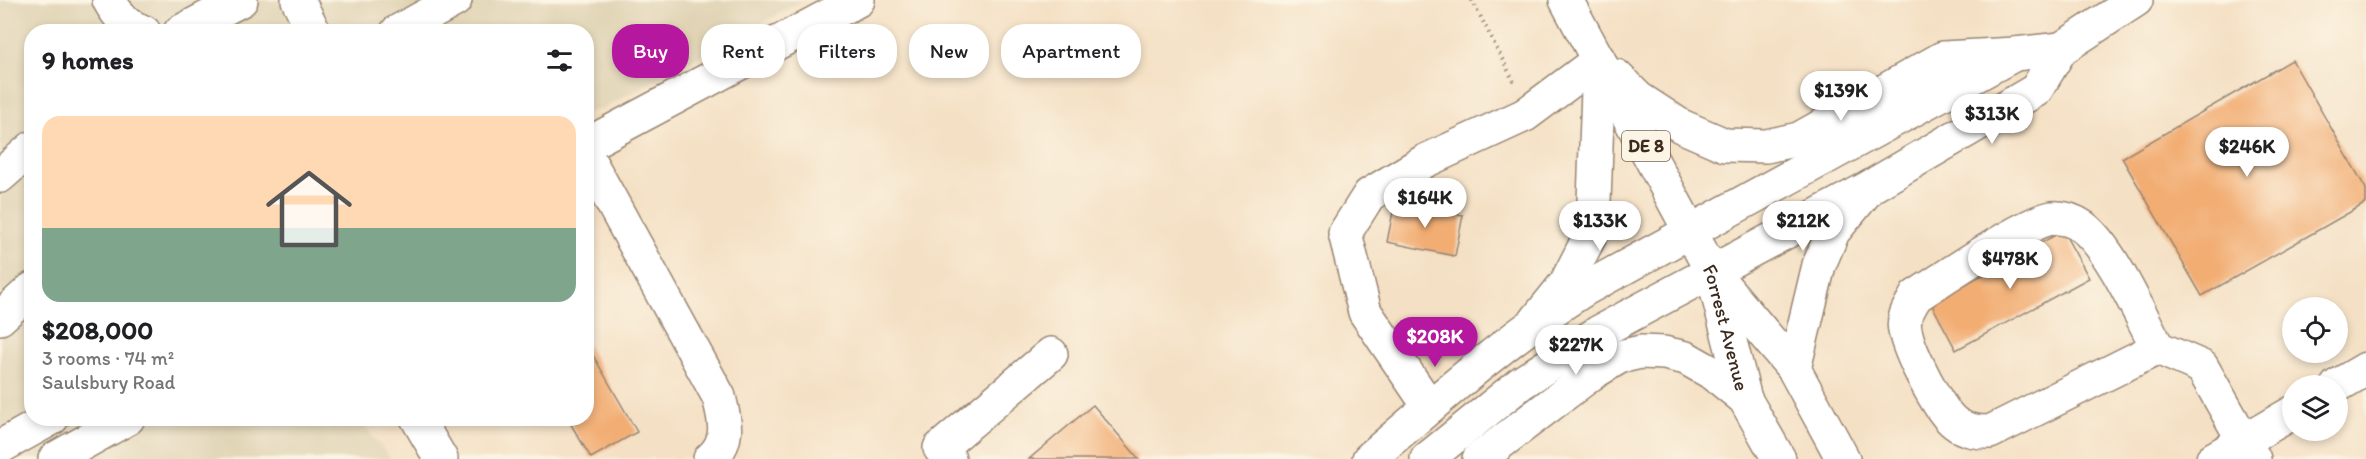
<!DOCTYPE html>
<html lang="en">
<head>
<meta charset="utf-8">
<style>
	:root { --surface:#fff; --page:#f2f2f2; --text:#202124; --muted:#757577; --accent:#b5179e }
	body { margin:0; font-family:Itim,sans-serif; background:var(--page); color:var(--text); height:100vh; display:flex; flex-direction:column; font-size:22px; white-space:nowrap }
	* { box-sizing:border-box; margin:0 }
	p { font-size:20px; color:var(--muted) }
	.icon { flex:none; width:33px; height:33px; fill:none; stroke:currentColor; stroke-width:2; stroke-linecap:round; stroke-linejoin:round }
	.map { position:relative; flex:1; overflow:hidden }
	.drawer { position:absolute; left:24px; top:24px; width:570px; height:402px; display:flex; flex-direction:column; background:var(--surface); border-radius:24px; box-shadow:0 3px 9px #0003 }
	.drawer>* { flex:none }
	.hud { position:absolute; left:612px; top:24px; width:570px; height:54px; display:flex; gap:12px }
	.tools { position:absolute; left:2282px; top:297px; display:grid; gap:12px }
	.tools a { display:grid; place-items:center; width:66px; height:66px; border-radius:50%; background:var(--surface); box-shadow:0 3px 9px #0003; font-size:30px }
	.price { position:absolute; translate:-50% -51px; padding:0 14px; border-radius:21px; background:#fff; color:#222; font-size:20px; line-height:39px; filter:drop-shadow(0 2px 3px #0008) }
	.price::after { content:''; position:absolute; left:50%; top:36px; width:18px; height:14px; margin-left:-9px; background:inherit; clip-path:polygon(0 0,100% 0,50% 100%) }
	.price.active { background:var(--accent); color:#fff }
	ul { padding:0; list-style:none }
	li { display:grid; align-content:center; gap:12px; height:318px; padding:0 18px }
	li span { display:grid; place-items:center; height:186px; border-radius:18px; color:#555 }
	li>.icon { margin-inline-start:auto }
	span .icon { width:108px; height:108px; fill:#fffc; stroke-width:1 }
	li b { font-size:26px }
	h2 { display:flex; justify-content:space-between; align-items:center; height:72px; padding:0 18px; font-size:26px }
	.tag { padding:0 21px; border-radius:24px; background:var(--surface); box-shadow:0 3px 9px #0003; font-size:21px; line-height:54px }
	.tag.active { background:var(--accent); color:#fff }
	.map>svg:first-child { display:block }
	.built { fill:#e0d3b4 }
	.building { fill:#f2ad73 }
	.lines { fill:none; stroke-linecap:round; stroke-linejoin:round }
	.minor-casing { stroke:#988571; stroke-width:36 }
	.major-casing { stroke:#988571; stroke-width:36 }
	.highway-casing { stroke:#988571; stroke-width:36 }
	.path { stroke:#988571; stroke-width:4; stroke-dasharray:1.5 4.5; stroke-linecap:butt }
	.minor { stroke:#fff; stroke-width:33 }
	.major { stroke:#fff; stroke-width:33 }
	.highway { stroke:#fff; stroke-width:33 }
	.labels { text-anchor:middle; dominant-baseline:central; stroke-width:5; stroke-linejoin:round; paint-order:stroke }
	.shield { fill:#fcf5e5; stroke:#75675a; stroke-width:1.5 }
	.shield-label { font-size:18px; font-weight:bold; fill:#3b2a1e }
	.street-label { font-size:20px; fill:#3b2a1e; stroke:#fcf5e5 }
</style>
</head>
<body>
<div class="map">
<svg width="2366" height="459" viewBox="0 0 2366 459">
	<rect width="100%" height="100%" fill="#fcf5e5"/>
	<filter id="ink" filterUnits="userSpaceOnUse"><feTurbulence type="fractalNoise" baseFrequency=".0167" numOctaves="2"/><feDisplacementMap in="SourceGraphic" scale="12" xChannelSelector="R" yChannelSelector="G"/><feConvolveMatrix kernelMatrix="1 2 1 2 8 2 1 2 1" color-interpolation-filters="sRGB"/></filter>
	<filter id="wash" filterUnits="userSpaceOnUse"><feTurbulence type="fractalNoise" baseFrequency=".008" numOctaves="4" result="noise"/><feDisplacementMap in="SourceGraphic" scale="24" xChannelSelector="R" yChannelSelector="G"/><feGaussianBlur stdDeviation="1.35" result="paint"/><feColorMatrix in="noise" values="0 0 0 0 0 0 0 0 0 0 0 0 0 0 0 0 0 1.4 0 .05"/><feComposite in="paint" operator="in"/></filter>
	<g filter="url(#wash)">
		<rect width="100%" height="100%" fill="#f4e0c4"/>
		<path class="built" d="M 0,0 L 804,0 L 602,109 L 587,112 L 586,32 L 32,32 L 32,418 L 359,419 L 391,459 L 0,459 Z"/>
		<g id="blocks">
			<g class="building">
				<path d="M 2292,60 L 2366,189 L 2366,203 L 2202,296 L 2122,158 Z"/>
				<path d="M 1395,202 L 1463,215 L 1455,256 L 1387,242 Z"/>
				<path d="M 2063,231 L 2089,278 L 1956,350 L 1931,303 Z"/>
				<path d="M 586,343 L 637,432 L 591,458 L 567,418 L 586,418 Z"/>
				<path d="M 1093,405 L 1139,459 L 1029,459 Z"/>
			</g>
		</g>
	</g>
	<g filter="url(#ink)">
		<use href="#blocks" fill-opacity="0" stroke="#988571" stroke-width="1.5"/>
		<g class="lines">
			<g class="minor-casing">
				<g id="minor">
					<path d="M 109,0 C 117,15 127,27 144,32"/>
					<path d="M 298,0 L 314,32"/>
					<path d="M 180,32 L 241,0"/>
					<path d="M 397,32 L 455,0"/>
					<path d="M 586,145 L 858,0"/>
					<path d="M 586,155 L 719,397 C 725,420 731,442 710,459"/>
					<path d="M 0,176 L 32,148"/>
					<path d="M 0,318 L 32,289"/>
					<path d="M 2158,348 C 2140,315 2111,248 2083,227 C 2074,221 2063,217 2052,218 C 2027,221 1941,280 1916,296 C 1910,307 1902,317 1905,330 C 1909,352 1938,410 1955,423 C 1965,431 1978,432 1990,432 L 2158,348 L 2202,367 L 2254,459"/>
					<path d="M 2337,386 L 2366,369"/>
					<path d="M 1429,406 L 1365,312 L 1345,233 L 1369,195 L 1425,161 L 1525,115 L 1599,60"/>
					<path d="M 417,418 L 441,459"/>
					<path d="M 0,447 L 52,418"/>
					<path d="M 55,459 L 128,418"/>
					<path d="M 949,459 L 940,448 L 1051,354"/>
					<path d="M 2213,459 L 2292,413"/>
				</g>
			</g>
			<g class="major-casing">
				<g id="major">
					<path d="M 1369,459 C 1439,399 1507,338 1585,289 L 2015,54 L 2061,49"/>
					<path d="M 1427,459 L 1521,383 L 1599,332 L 1870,187 L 2036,90 L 2061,49 L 2136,0"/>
				</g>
			</g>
			<g class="highway-casing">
				<g id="highway">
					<path id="s1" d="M 1566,0 L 1712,272 L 1745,399 L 1779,459"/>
					<path d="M 1616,76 L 1638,98 L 1681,126 L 1725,145 L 1766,146 L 1799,139 L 1943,58 L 2015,54"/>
					<path d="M 1717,278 L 1794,369 L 1843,459"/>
					<path d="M 1537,319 L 1566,283 L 1593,230 L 1599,62"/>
					<path d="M 1794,369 L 1819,265 L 1833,232 L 1870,187"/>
					<path d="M 1479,459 L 1591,374 L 1619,357 L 1641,352 L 1664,353 L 1686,358 L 1714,374 L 1745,399"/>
				</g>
			</g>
			<path class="path" d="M 1472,0 L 1514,82"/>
			<use href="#minor" class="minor"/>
			<use href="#major" class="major"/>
			<use href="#highway" class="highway"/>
		</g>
	</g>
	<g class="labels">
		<rect class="shield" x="1622" y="131" width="48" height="30" rx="4.5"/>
		<g class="shield-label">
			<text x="1646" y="146">DE 8</text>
		</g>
		<g class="street-label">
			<text stroke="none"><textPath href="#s1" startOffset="366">Forrest Avenue</textPath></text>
		</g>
	</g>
</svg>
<div class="tools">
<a><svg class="icon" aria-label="locate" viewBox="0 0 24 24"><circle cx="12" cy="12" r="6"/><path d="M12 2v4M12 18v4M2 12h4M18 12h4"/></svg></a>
<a><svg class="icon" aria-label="layers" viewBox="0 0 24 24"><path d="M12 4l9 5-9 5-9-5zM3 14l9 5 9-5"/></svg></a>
</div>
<b class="price" style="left:1841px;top:122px">$139K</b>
<b class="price" style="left:1992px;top:145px">$313K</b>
<b class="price" style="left:2247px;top:178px">$246K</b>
<b class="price" style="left:1425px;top:229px">$164K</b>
<b class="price" style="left:1600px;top:252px">$133K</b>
<b class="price" style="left:1803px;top:252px">$212K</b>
<b class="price" style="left:2010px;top:290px">$478K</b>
<b class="price active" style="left:1435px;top:368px">$208K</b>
<b class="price" style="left:1576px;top:376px">$227K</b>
<div class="hud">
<a class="tag active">Buy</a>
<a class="tag">Rent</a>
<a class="tag">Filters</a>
<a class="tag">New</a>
<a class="tag">Apartment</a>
</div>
<section class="drawer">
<h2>9 homes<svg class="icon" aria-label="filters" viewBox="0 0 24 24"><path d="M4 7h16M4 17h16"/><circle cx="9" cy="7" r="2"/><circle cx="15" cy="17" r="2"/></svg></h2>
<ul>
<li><span style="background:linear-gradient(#ffd9b3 60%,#7fa58c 0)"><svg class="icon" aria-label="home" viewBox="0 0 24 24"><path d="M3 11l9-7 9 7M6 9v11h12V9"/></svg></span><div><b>$208,000</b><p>3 rooms · 74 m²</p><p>Saulsbury Road</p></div></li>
</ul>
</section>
</div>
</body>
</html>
